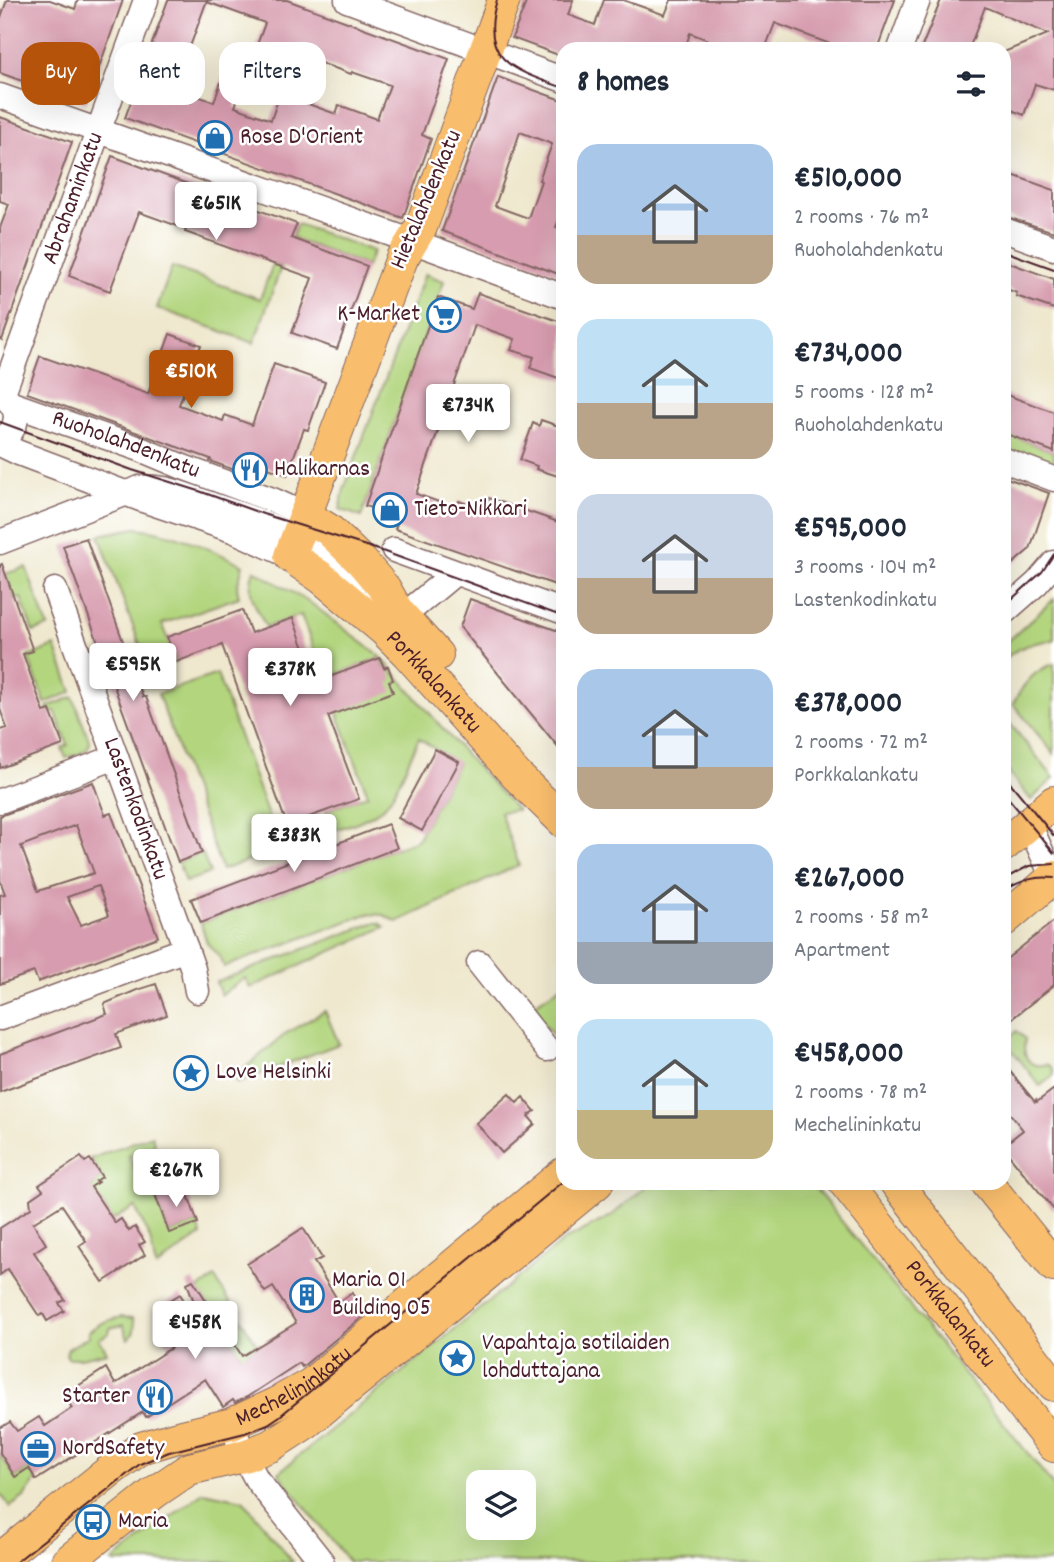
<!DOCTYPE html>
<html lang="en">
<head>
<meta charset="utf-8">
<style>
	:root { --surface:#fff; --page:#f6f6f7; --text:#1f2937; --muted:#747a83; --accent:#b45309 }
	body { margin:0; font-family:Dekko,sans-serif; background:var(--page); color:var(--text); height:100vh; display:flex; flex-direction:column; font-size:26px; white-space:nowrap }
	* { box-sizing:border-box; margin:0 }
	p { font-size:23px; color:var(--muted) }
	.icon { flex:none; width:38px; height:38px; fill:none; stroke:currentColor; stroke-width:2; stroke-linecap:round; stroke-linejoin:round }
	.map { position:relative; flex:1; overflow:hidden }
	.side { position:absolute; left:556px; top:42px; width:455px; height:1148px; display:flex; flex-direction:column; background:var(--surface); border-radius:21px; box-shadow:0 7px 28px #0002 }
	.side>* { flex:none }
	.guide { position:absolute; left:21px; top:42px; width:430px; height:63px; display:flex; gap:14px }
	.fabs { position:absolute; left:466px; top:1470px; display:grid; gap:14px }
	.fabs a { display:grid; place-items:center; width:70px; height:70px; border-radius:14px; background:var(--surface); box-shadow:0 7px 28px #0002; font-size:35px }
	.price { position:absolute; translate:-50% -60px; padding:0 16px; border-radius:7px; background:#fff; color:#222; font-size:23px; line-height:46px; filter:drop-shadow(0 2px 4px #0008) }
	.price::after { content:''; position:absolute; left:50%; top:42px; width:21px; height:16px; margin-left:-10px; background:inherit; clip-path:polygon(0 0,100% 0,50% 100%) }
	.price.selected { background:var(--accent); color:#fff }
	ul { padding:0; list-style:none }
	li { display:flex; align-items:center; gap:21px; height:175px; padding:0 21px }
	li span { display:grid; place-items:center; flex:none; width:196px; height:140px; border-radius:21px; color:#555 }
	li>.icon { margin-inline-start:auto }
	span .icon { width:84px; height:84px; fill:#fffc; stroke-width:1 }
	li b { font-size:30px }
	h2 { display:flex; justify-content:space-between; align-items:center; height:84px; padding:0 21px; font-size:30px }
	.tag { padding:0 24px; border-radius:21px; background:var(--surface); box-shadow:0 7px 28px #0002; font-size:24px; line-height:63px }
	.tag.selected { background:var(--accent); color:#fff }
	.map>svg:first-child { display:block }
	.green { fill:#b2d57e; stroke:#7e7a54; stroke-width:2; fill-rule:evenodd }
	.building { fill:#d79caf; fill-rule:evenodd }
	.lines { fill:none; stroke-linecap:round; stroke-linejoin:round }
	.minor-casing { stroke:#846564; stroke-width:27 }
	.major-casing { stroke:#846564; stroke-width:34 }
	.minor { stroke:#fff; stroke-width:24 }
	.major { stroke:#f9be6d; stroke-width:32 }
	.tram { stroke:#4a1f2b; stroke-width:2 }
	.labels { text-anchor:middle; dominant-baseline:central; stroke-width:5; stroke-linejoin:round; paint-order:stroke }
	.poi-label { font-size:24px; fill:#4a1f2b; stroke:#fff; text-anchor:start }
	.street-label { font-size:24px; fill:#4a1f2b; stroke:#fff }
</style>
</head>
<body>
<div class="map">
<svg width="1054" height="1562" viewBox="0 0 1054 1562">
	<rect width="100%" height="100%" fill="#fff"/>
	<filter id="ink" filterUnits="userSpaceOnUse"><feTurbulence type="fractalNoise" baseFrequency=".0143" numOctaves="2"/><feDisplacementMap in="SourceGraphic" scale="14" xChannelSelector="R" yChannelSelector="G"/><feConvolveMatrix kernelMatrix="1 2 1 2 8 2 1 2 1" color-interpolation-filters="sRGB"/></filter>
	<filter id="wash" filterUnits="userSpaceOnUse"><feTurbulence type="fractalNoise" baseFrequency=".00686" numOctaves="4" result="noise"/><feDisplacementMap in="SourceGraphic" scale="28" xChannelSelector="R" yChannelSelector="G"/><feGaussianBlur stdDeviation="1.57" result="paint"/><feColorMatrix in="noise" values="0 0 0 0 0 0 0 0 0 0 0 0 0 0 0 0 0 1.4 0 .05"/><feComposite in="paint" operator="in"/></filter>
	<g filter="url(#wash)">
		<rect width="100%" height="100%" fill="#efe8ce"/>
		<g class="green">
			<path d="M 297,224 L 373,251 L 367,266 L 292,238 Z"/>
			<path d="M 273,264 L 281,267 L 254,343 L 157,308 L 172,267 L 260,299 Z"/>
			<path d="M 425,274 L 444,281 L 361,517 L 340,509 L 344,489 Z"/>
			<path d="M 1005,433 L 1054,452 L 1054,467 L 1005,449 Z"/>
			<path d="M 136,528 C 175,532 209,548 243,565 L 237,587 L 239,597 L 162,624 L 176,662 L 150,672 L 99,535 Z"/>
			<path d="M 26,567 L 48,627 L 33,632 L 21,598 L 15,599 L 5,574 Z"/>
			<path d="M 254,570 L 312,604 L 381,657 L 464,753 L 517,810 L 500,812 L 519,865 L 397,922 L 384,915 L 367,914 L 224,967 L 220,957 L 207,943 L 201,923 L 417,840 L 458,763 L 435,749 L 419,738 C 411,755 398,789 387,803 C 374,818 351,825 333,830 L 326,811 L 368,795 L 333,702 L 389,681 L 388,667 L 384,668 L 380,658 L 337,674 L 330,693 L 301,615 L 266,627 C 256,605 245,595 254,570 Z"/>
			<path d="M 1054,599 L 1054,640 C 1035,642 1019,646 1005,659 L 1005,644 Z"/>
			<path d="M 55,646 L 72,692 L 45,703 L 28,657 Z"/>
			<path d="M 1054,664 L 1054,754 L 1013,704 C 1023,685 1033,670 1054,664 Z"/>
			<path d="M 217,674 L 273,830 L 317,815 L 324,834 L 222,870 L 158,694 Z"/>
			<path d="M 73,697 L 90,743 C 87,753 76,755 66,758 L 62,748 L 68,745 L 55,711 L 49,713 L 47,707 Z"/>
			<path d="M 1007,720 L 1054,778 L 1031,800 L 1005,768 L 1004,727 Z"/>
			<path d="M 202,853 L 210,873 L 185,882 L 178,862 Z"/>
			<path d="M 373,923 L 380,923 L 385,927 L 250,988 L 245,978 L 221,995 L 216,982 Z"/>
			<path d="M 563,985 L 563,1041 L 558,1040 L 529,1008 Z"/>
			<path d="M 325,1011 L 339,1044 L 237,1083 L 234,1077 L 288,1032 Z"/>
			<path d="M 1017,1031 L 1025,1039 C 1023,1048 1024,1062 1036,1065 C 1040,1066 1045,1064 1049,1065 L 1053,1069 L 1054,1075 L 1040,1086 L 1005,1041 Z"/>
			<path d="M 152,1135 L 155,1148 L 129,1156 L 145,1194 L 155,1194 L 169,1233 L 198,1223 L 201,1235 L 156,1267 L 150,1239 L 135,1207 L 113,1220 L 91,1187 L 97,1183 L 96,1181 L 102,1177 L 90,1159 Z"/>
			<path d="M 650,1183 L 811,1183 L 1054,1486 L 1054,1562 L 349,1562 L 278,1473 L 563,1241 L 611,1216 ZM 523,1482 L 523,1528 L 478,1528 L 478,1482 Z"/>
			<path d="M 215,1278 L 258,1346 L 246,1353 L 251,1361 L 247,1364 L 198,1289 Z"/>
			<path d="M 122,1317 L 133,1318 C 136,1325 135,1334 128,1339 L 123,1325 L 110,1328 L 109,1333 L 99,1339 L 107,1352 L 81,1358 L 68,1358 L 66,1354 L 68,1349 L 89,1336 L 88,1332 C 99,1323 108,1320 122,1317 Z"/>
			<path d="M 0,1453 L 15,1477 L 29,1468 L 36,1480 L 24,1497 L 10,1507 L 0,1493 Z"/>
			<path d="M 203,1492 L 243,1500 L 293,1562 L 112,1562 Z"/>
		</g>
		<g id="blocks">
			<g class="building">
				<path d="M 7,0 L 50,0 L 75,9 L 78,0 L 123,0 L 86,104 L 0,73 L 0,20 Z"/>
				<path d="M 168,0 L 207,0 L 175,88 L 214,102 L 227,65 L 247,72 L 265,23 L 207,2 L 207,0 L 287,0 L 449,59 L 422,135 L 431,139 L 403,218 L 125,118 ZM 279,48 L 351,74 L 352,72 L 390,85 L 377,119 L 339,105 L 336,114 L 280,94 L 271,120 L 235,107 L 247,72 L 268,80 Z"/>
				<path d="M 527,0 L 573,0 L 568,15 L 595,25 L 604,0 L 623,0 L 665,15 L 671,0 L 895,0 L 877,49 L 843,49 L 775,23 L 765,49 L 732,49 L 690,33 L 685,49 L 564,49 L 564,57 L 512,38 Z"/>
				<path d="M 941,0 L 1054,0 L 1054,90 L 1035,84 L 1024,115 L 1004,107 L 1004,52 L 1048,34 L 985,7 L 969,49 L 921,49 Z"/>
				<path d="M 498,77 L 564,101 L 564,207 L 556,227 L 564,230 L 564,276 L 442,231 ZM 520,132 L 552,144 L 539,180 L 541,181 L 528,218 L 495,206 Z"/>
				<path d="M 0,117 L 72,142 L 2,340 L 0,339 L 0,228 L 9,204 L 0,201 Z"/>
				<path d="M 112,156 L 297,224 L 291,238 L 367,266 L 337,349 L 292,333 L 312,278 L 185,232 L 186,229 L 139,212 L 110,291 L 69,276 Z"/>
				<path d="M 1004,172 L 1054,190 L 1054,232 L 1004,216 Z"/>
				<path d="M 1004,261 L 1054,279 L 1054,309 L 1016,296 L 1017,293 L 1004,288 Z"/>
				<path d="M 478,293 L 564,323 L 564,380 L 530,368 L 534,357 L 511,350 L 515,339 L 475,325 L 416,494 L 456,508 L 459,501 L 485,510 L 489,498 L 564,524 L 564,588 L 395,529 L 399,518 L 365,506 L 438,297 L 472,309 Z"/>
				<path d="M 170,334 L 201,345 L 179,405 L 223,421 L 225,415 L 252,425 L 274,364 L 325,382 L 308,430 L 304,429 L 287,475 L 263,466 L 259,479 L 210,461 L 211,459 L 27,393 L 40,356 L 148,394 Z"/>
				<path d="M 1004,394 L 1054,412 L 1054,452 L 1004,433 Z"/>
				<path d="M 541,420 L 564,428 L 564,478 L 536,469 L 537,466 L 520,460 L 533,423 L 539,426 Z"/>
				<path d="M 1004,477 L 1049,493 L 1030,549 L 1004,571 Z"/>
				<path d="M 86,538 L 143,697 L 146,697 L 202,853 L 178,862 L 63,546 Z"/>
				<path d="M 2,564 L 33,651 L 23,654 L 44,712 L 50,710 L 63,745 L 0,768 L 0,730 L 7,728 L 0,709 L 0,565 Z"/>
				<path d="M 470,599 L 564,633 L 564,754 L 460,627 Z"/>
				<path d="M 242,610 L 251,633 L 293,618 L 316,682 L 380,658 L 384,668 L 388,666 L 393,680 L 389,681 L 393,692 L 328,716 L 359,799 L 287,825 L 222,645 L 176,662 L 167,637 Z"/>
				<path d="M 435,749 L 459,762 L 422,831 L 398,818 Z"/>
				<path d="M 93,782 L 105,815 L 111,813 L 158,937 L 38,982 L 34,972 L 0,984 L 0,895 L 5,894 L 0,880 L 0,816 ZM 76,825 L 94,873 L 38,891 L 21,846 ZM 98,886 L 109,915 L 81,925 L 67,897 Z"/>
				<path d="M 388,824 L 397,848 L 201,923 L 191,899 Z"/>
				<path d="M 1054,921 L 1054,985 L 1004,1025 L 1004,961 Z"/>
				<path d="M 156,984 L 167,1015 L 116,1034 L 121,1048 L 0,1092 L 0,1054 L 107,1014 L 104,1004 L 137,990 Z"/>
				<path d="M 1004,1064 L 1035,1102 L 1036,1100 L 1037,1102 L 1054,1089 L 1054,1210 L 1004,1149 L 1004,1145 L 1023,1130 L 1004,1106 Z"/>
				<path d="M 509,1094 L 517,1103 L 523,1097 L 535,1111 L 528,1116 L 535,1124 L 502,1153 L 476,1123 Z"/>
				<path d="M 81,1157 L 85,1162 L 90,1159 L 102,1177 L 96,1181 L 98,1182 L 91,1187 L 115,1223 L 121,1219 L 129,1231 L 135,1227 L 145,1242 L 139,1245 L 145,1255 L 103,1282 L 79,1246 L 86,1241 L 62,1205 L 33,1223 L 46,1244 L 34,1252 L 65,1300 L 59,1303 L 64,1311 L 47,1321 L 43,1314 L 39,1316 L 8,1269 L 0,1275 L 0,1228 L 31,1208 L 30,1199 L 43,1190 L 39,1185 Z"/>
				<path d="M 184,1184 L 198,1223 L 169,1233 L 155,1194 Z"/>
				<path d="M 303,1228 L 322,1258 L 314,1262 L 339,1302 L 352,1293 L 366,1314 L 302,1367 L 299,1363 L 247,1397 L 235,1403 L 233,1400 L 223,1407 L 205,1379 L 146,1417 L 143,1412 L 36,1480 L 29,1468 L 15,1477 L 0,1453 L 0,1428 L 10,1422 L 17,1431 L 39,1417 L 45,1426 L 72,1408 L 64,1395 L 106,1368 L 115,1384 L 171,1348 L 163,1337 L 173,1331 L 158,1308 L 180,1294 L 195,1317 L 199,1315 L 187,1283 L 193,1280 L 242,1356 L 296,1323 L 273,1287 L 265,1292 L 247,1264 Z"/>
			</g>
		</g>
	</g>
	<g filter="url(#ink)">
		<use href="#blocks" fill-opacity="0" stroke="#846564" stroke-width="2"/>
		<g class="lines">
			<g class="minor-casing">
				<g id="minor">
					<path d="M 347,0 L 564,80"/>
					<path d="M 900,49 L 918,0"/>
					<path d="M 0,96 L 431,248 L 564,297"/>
					<path d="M 1004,230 L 1054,248"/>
					<path id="s1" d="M 2,396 L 146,0"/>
					<path id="s2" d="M 12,404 L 140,449 L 183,467 L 275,501 L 305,515"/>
					<path d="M 0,440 C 20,430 22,406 1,396"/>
					<path d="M 0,444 L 19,453 L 146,501 L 235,531 L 290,556"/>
					<path d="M 1004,460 L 1054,479"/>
					<path d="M 0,542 L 140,488 C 162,485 186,495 207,503 C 237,514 269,522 297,538 C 331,558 358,587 391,608"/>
					<path d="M 394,550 L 564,612"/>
					<path id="s3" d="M 55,590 L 186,949 L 193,969 L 197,991"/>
					<path d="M 1004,612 L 1037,583 L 1054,563"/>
					<path d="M 402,617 L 455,573"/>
					<path d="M 0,801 L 116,757"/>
					<path d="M 1029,824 L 1054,880"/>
					<path d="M 479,963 L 547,1049"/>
					<path d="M 0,1018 L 186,949"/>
					<path d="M 232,1424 L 244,1456 L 257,1480 L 322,1562"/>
				</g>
			</g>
			<g class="major-casing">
				<g id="major">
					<path id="s4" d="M 504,0 L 421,227 L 402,258 L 290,556 L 322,578 L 384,630 L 407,653 L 517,776 L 564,822"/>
					<path d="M 305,515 L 329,530 L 362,562 L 385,589 L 398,612 L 437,655"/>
					<path d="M 1004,845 L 1054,802"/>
					<path d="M 1004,920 L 1054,877"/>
					<path id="s5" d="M 845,1183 L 1054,1446"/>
					<path d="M 896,1183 L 1054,1385"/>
					<path d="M 987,1183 L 1054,1266"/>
					<path id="s6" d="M 0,1559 L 111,1470 L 141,1448 L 174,1438 L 232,1424 L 277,1403 L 311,1384 L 564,1173"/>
					<path d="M 67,1562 L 155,1492 L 189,1469 L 244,1456 L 270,1446 L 307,1422 L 597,1183"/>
				</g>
			</g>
			<use href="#minor" class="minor"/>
			<use href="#major" class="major"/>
			<g class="tram">
				<path d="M 497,0 C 478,61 516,71 564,88"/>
				<path d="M 1004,251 L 1054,269"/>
				<path d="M 0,422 L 132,470 L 199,491 L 263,514 L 382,551 L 564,617"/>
				<path d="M 1004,606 L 1042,572 L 1054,554"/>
				<path d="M 1004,775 L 1054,836"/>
				<path d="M 1004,793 L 1054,853"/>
				<path d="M 1004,879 L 1029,866 L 1054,864"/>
				<path d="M 1004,891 C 1021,880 1035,876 1054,878"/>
				<path d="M 16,1562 L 140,1464 L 169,1452 L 245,1433 L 268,1424 L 280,1416 L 564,1181"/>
			</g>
		</g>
	</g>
	<defs>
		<g id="shop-ring" transform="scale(1.75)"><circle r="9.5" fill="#fff" stroke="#1f6fb2" stroke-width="1.5"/><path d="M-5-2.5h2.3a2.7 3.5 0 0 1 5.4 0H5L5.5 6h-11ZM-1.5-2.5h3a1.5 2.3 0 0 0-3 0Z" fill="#1f6fb2"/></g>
		<g id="supermarket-ring" transform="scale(1.75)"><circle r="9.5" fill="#fff" stroke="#1f6fb2" stroke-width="1.5"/><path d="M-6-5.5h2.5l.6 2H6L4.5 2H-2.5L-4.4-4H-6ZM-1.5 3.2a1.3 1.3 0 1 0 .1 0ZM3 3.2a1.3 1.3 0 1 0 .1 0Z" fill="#1f6fb2"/></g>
		<g id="restaurant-ring" transform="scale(1.75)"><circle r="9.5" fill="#fff" stroke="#1f6fb2" stroke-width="1.5"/><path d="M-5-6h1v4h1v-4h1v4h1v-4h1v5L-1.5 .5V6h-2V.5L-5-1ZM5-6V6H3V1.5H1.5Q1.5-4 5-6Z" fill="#1f6fb2"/></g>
		<g id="sight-ring" transform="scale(1.75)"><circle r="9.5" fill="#fff" stroke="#1f6fb2" stroke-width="1.5"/><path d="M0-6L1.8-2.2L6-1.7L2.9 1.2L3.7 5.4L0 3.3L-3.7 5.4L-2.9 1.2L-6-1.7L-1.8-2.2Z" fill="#1f6fb2"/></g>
		<g id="building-ring" transform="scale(1.75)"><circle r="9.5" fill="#fff" stroke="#1f6fb2" stroke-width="1.5"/><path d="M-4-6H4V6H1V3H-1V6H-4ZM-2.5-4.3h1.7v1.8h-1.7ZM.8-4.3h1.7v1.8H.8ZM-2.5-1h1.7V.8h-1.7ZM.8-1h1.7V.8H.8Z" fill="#1f6fb2"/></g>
		<g id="office-ring" transform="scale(1.75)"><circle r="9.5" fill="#fff" stroke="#1f6fb2" stroke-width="1.5"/><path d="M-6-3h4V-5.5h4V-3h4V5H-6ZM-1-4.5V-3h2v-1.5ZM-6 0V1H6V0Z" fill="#1f6fb2"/></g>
		<g id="bus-ring" transform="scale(1.75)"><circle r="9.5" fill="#fff" stroke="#1f6fb2" stroke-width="1.5"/><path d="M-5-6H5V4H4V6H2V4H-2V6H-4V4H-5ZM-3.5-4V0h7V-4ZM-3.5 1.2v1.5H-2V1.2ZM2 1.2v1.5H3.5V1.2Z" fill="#1f6fb2"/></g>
	</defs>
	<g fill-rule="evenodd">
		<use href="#shop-ring" x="215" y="138"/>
		<use href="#supermarket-ring" x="444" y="315"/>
		<use href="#restaurant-ring" x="250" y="470"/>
		<use href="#shop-ring" x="390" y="510"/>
		<use href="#sight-ring" x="191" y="1073"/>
		<use href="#building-ring" x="307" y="1295"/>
		<use href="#sight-ring" x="457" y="1358"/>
		<use href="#restaurant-ring" x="155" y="1397"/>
		<use href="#office-ring" x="38" y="1449"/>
		<use href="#bus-ring" x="93" y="1522"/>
	</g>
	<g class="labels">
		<g class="poi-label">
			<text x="240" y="138">Rose D'Orient</text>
			<text x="420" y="315" text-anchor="end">K-Market</text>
			<text x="274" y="470">Halikarnas</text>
			<text x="414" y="510">Tieto-Nikkari</text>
			<text x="216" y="1073">Love Helsinki</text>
			<text x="332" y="1281">Maria 01<tspan x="332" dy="28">Building 05</tspan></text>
			<text x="482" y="1344">Vapahtaja sotilaiden<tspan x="482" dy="28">lohduttajana</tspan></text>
			<text x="130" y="1397" text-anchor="end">Starter</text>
			<text x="62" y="1449">NordSafety</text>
			<text x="118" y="1522">Maria</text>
		</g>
		<g class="street-label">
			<text stroke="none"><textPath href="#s1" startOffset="210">Abrahaminkatu</textPath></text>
			<text transform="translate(427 200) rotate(-67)">Hietalahdenkatu</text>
			<text stroke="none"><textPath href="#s2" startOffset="121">Ruoholahdenkatu</textPath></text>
			<text stroke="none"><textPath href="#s4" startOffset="788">Porkkalankatu</textPath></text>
			<text stroke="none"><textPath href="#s3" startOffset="233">Lastenkodinkatu</textPath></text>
			<text stroke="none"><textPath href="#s5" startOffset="168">Porkkalankatu</textPath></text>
			<text stroke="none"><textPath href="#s6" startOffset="346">Mechelininkatu</textPath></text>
		</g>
	</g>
</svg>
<div class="fabs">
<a><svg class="icon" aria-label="layers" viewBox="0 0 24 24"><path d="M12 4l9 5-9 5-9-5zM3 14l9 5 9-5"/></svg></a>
</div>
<b class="price" style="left:216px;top:242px">€651K</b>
<b class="price selected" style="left:191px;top:410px">€510K</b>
<b class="price" style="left:468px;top:444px">€734K</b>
<b class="price" style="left:133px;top:703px">€595K</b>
<b class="price" style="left:290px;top:708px">€378K</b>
<b class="price" style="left:294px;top:874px">€383K</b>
<b class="price" style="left:176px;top:1209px">€267K</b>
<b class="price" style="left:195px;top:1361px">€458K</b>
<div class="guide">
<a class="tag selected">Buy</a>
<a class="tag">Rent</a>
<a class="tag">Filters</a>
</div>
<section class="side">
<h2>8 homes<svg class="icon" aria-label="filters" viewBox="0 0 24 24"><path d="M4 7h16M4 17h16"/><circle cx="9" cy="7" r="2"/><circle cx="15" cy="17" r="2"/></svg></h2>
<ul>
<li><span style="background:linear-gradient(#a9c7e8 65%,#b9a48a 0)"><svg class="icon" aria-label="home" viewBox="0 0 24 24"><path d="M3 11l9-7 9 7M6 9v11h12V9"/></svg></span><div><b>€510,000</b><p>2 rooms · 76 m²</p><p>Ruoholahdenkatu</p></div></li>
<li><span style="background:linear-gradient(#bfe0f5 60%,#b9a48a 0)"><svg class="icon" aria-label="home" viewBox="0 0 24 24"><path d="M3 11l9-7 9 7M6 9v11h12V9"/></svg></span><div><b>€734,000</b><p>5 rooms · 128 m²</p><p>Ruoholahdenkatu</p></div></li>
<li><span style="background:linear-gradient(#c9d6e8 60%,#b9a48a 0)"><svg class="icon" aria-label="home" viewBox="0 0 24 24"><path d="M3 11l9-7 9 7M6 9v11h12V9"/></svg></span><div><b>€595,000</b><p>3 rooms · 104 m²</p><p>Lastenkodinkatu</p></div></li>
<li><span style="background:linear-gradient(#a9c7e8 70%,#b9a48a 0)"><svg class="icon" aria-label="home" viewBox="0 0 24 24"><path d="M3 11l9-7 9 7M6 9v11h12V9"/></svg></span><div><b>€378,000</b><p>2 rooms · 72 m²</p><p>Porkkalankatu</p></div></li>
<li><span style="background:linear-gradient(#a9c7e8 70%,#9aa5b1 0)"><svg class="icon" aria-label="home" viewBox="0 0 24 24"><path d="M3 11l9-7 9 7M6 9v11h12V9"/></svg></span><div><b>€267,000</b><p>2 rooms · 58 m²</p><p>Apartment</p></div></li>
<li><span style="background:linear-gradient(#bfe0f5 65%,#c2b280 0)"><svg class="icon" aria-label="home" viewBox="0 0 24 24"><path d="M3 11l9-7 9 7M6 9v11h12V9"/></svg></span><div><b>€458,000</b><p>2 rooms · 78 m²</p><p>Mechelininkatu</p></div></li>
</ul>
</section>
</div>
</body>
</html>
